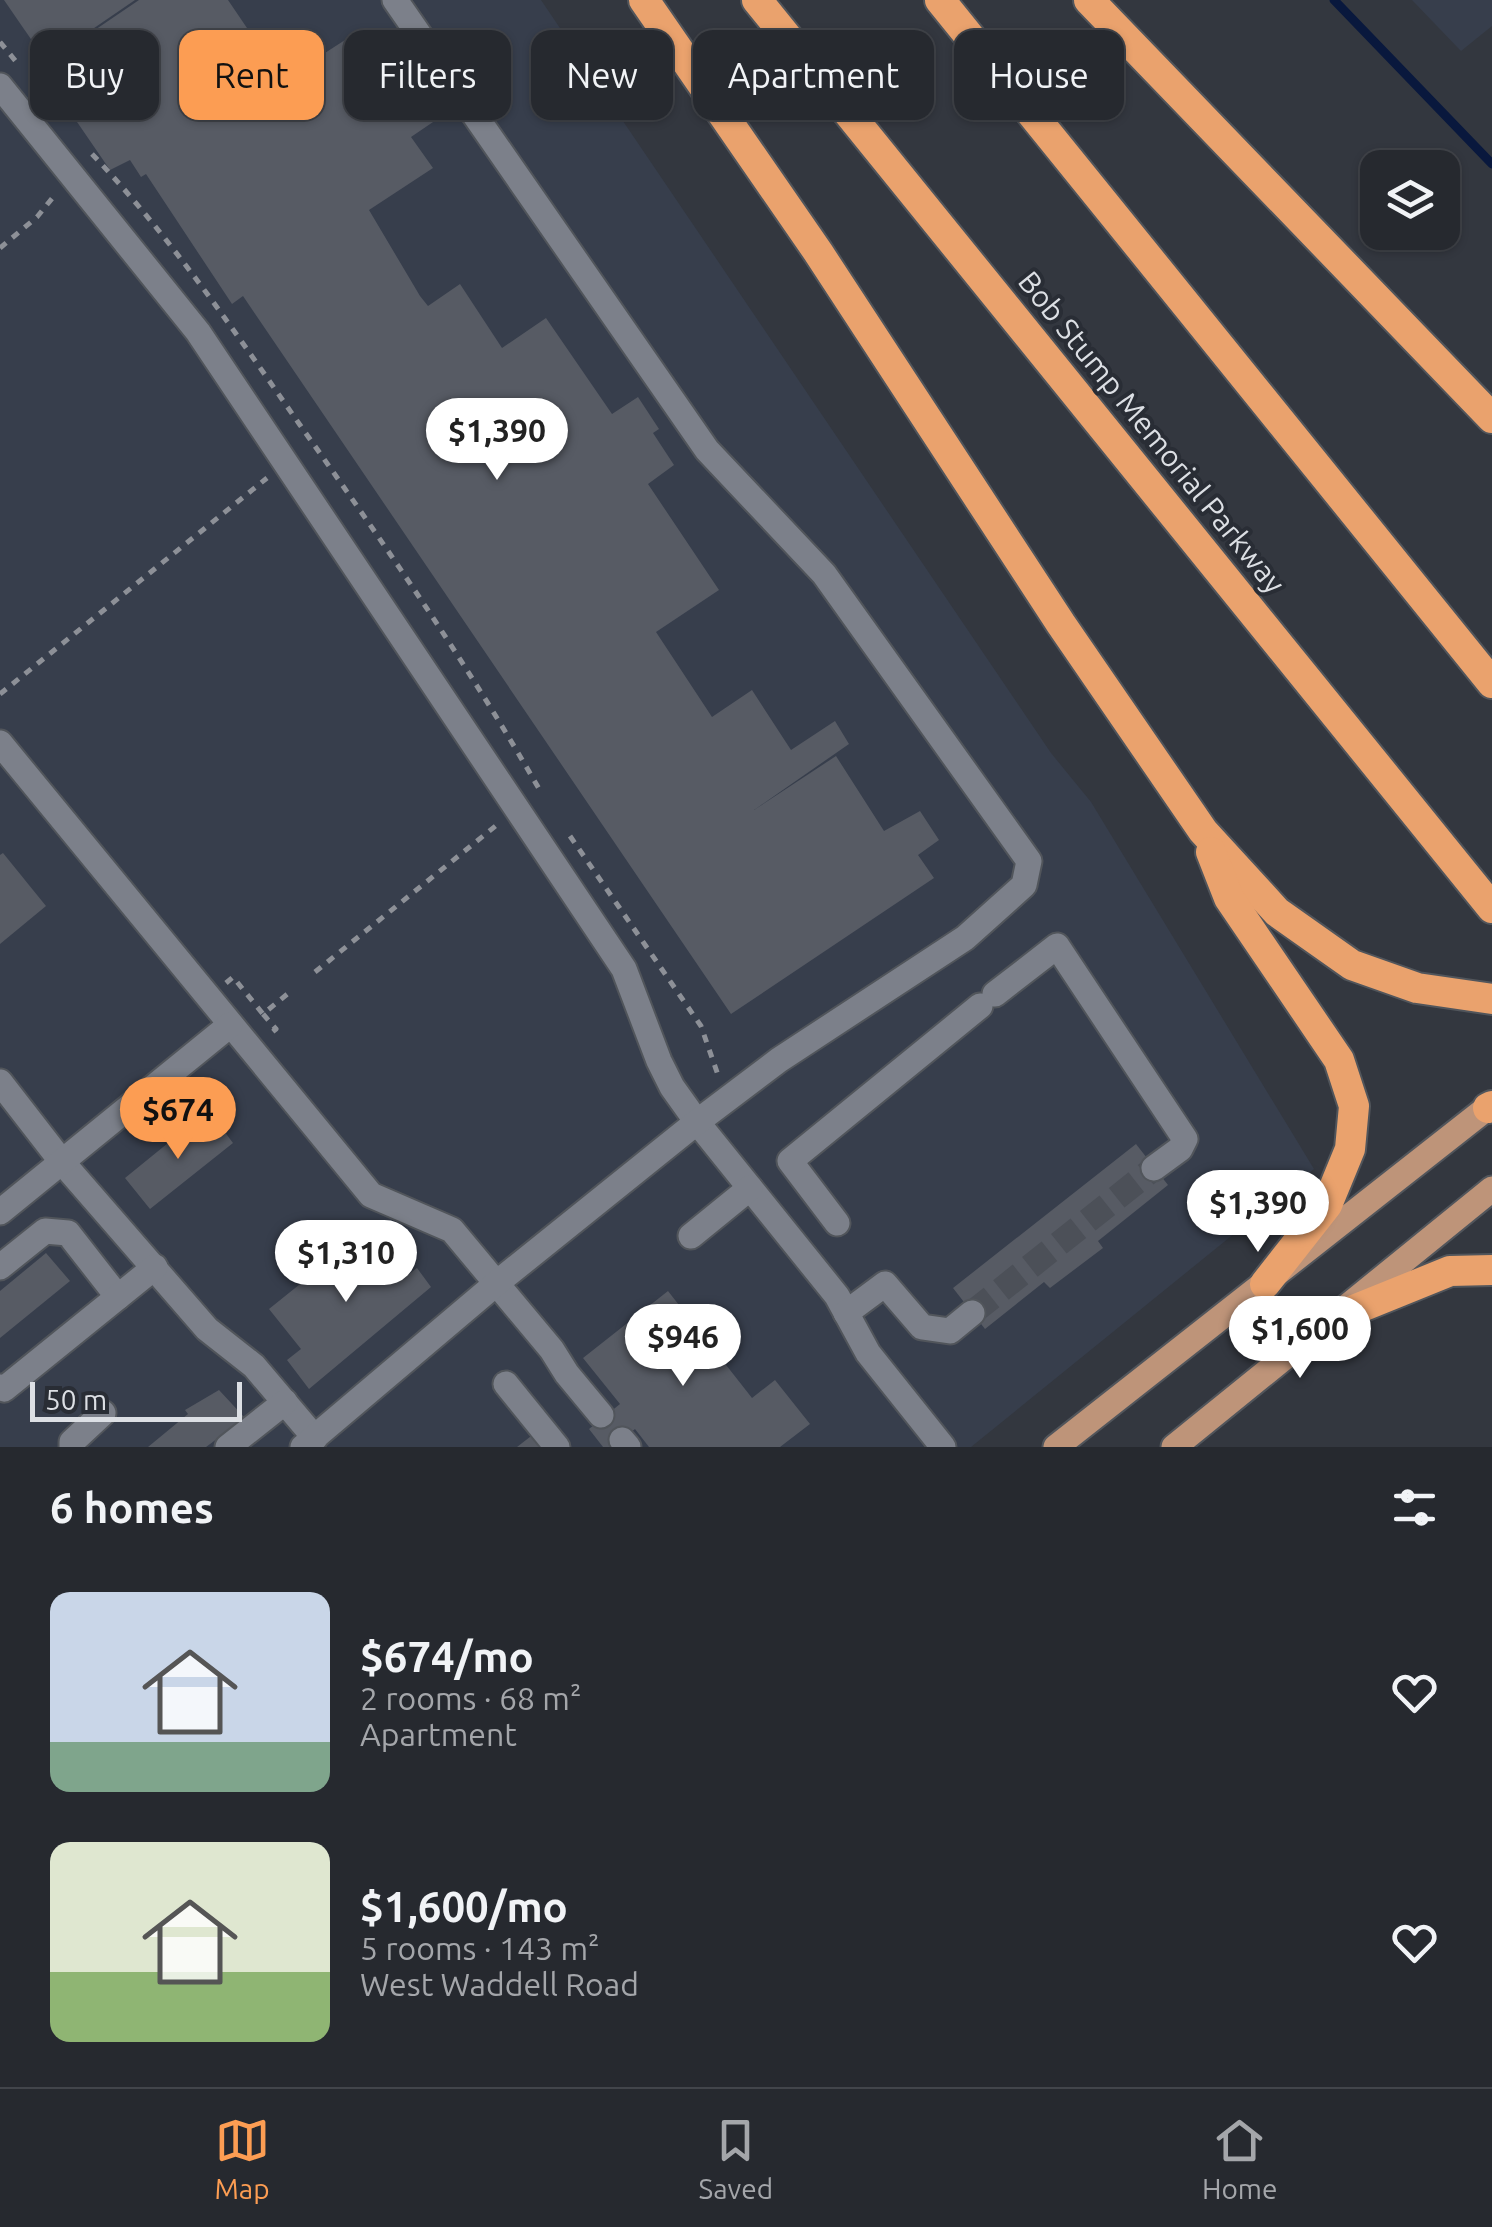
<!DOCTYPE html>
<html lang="en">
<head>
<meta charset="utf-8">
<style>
	:root { --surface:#26292f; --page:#32353b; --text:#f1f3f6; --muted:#a4a6aa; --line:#42454b; --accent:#fc9d53 }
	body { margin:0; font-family:Ubuntu,sans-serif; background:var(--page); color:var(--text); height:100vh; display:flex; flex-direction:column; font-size:38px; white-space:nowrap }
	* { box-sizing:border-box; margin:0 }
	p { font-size:32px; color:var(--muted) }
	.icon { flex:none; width:55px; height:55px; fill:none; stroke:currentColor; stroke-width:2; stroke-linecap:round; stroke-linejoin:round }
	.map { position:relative; height:1447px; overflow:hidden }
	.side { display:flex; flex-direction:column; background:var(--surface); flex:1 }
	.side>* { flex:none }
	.top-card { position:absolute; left:30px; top:30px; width:1432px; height:90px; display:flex; gap:20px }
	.controls { position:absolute; left:1360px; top:150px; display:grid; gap:20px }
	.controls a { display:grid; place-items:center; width:100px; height:100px; border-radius:20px; background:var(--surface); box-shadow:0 2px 8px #0004,0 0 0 2px var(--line); font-size:50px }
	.scale { position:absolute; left:30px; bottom:25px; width:212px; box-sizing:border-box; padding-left:10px; border:5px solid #dcdfe4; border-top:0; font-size:28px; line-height:35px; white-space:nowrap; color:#dcdfe4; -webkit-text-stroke:8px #292d35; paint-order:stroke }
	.price { position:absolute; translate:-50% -85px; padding:0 22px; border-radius:35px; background:#fff; color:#222; font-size:32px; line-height:65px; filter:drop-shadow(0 2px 5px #0008) }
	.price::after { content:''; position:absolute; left:50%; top:60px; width:30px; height:22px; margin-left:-15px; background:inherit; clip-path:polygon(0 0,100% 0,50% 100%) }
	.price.active { background:var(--accent); color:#111 }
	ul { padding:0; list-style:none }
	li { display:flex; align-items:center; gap:30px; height:250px; padding:0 50px }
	li span { display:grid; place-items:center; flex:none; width:280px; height:200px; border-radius:20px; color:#555 }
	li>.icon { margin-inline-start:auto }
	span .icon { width:120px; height:120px; fill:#fffc; stroke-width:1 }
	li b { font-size:42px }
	h2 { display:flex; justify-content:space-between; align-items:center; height:120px; padding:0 50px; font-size:42px }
	.tag { padding:0 35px; border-radius:20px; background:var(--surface); box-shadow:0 2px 8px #0004,0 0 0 2px var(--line); font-size:35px; line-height:90px }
	.tag.active { background:var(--accent); color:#111 }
	.dock { display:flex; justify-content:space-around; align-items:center; height:140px; border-top:2px solid var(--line); background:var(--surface); font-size:28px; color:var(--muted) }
	.dock a { display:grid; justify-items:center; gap:5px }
	.dock .active { color:var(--accent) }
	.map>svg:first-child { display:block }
	.built { fill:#373e4c }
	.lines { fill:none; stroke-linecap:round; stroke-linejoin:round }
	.stream { stroke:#09183d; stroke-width:9 }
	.building { fill:#575b64 }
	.minor-tunnel { stroke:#4c5058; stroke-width:25; stroke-dasharray:25 12; stroke-linecap:butt }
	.minor-casing { stroke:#51555b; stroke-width:29 }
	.major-casing { stroke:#51555b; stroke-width:29 }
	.highway-casing { stroke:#51555b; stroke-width:34 }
	.path { stroke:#8d9097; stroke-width:5; stroke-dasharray:8 8; stroke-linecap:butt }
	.minor { stroke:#7c808a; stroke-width:25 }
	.major { stroke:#be9479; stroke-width:25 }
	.highway { stroke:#eaa26d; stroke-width:30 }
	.labels { text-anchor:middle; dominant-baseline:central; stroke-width:8; stroke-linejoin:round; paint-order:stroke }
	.street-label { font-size:30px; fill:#dcdfe4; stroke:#292d35 }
</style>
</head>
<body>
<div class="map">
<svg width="1492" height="1447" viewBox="0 0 1492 1447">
	<rect width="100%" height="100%" fill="#33373f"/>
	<g class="built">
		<path d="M 0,0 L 541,0 L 1051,753 L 1091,802 L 1314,1169 L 971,1447 L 0,1447 Z"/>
		<path d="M 1412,0 L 1492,0 L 1492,26 L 1461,51 Z"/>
	</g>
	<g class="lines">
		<path class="stream" d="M 1334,0 L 1492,164"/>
	</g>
	<g class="building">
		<path d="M 4,0 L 135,0 L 46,61 Z"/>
		<path d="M 139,0 L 228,0 L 247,28 L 292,32 L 311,62 L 345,40 L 391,110 L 418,92 L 436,120 L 411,137 L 433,168 L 369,210 L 420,296 L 428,306 L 460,284 L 502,348 L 546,318 L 612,414 L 638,397 L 659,429 L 653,433 L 674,465 L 648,484 L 719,590 L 656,632 L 712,717 L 752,690 L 791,750 L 835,721 L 849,744 L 754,810 L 836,756 L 884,831 L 920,811 L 939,840 L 918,855 L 934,878 L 731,1014 L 243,296 L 232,304 L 146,174 L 141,177 L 130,160 L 110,170 L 64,103 L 80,90 L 58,55 Z"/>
		<path d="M 3,853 L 46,906 L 0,944 L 0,855 Z"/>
		<path d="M 200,1117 L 212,1133 L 221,1127 L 233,1143 L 150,1209 L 125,1178 Z"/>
		<path d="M 1136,1144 L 1168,1185 L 1098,1241 L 1103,1248 L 1050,1288 L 1044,1282 L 985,1329 L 953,1288 Z"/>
		<path d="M 371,1227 L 409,1274 L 417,1268 L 431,1287 L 309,1389 L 287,1360 L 301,1349 L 269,1309 Z"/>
		<path d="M 46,1253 L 70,1281 L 0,1338 L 0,1291 Z"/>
		<path d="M 668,1291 L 752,1398 L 775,1380 L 810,1424 L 780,1447 L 649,1447 L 635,1429 L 612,1447 L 603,1447 L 589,1429 L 620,1404 L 583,1358 Z"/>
		<path d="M 219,1390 L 245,1418 L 206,1447 L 148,1447 L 188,1414 L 185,1410 Z"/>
		<path d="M 535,1433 L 547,1447 L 517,1447 Z"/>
	</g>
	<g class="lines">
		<path class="minor-tunnel" d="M 972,1313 L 1154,1168"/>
		<g class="minor-casing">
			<g id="minor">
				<path d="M 0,86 L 198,332 L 624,969 L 659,1061 L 672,1087 L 697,1122 L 837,1296 L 868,1353 L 943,1447"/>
				<path d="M 0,743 L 371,1195 L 452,1230 L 552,1350 L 567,1374 L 601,1415"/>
				<path d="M 995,994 L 1057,946 L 1185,1139 L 1180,1149 L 1154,1168"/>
				<path d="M 0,1082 L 62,1162 L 207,1329 L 254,1366 L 315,1438"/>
				<path d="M 0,1212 L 230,1025"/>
				<path d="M 837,1223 L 790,1161 L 980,1006"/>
				<path d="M 691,1236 L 750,1188"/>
				<path d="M 0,1267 L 45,1231 L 68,1233 L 118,1297"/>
				<path d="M 846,1313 L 885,1284 L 922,1327 L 950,1331 L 972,1313"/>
				<path d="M 506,1384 L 557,1447"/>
				<path d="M 0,1387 L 4,1389 L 155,1267"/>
				<path d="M 622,1440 L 628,1447"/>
				<path d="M 72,1447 L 72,1442 L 103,1413"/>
				<path d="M 228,1447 L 285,1402"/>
				<path d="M 303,1447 L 498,1282 L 697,1122 L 779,1060 L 965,938 L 1024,885 L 1029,861 L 824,574 L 707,450 L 395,0"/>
			</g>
		</g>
		<g class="major-casing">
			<g id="major">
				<path d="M 1056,1447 L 1492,1104"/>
				<path d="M 1174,1447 L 1492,1189"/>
			</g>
		</g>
		<g class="highway-casing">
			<g id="highway">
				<path d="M 644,0 L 818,252 L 1061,624 L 1203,831 L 1277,912 L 1352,965 L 1417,988 L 1492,999"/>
				<path d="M 757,0 L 1492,908"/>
				<path d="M 940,0 L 1492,683"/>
				<path d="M 1089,0 L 1492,418"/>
				<path d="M 1211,852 L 1229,898 L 1339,1060 L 1354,1106 L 1350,1149 L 1327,1205 L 1265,1284"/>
				<path d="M 1488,1108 L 1492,1106"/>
				<path d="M 1334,1318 L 1450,1271 L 1492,1270"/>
			</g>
		</g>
		<g class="path">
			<path d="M 0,42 L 18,64"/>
			<path d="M 92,154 C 170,236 235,332 300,425 C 385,545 469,666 542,794"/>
			<path d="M 0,248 L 37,217 L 54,196"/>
			<path d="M 0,694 L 267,478"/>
			<path d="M 570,836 L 701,1026 L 718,1075"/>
			<path d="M 315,972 L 498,824"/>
			<path d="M 226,983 L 233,977 L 263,1014 L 291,991"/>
			<path d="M 263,1014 L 276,1029 L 270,1034"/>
		</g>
		<use href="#minor" class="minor"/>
		<use href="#major" class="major"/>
		<use href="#highway" class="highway"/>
	</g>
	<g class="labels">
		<g class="street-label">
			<text transform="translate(1152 432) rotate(51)">Bob Stump Memorial Parkway</text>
		</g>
	</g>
</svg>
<div class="controls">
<a><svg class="icon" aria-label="layers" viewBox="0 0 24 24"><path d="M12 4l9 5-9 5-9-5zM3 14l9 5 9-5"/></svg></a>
</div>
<div class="scale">50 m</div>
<b class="price" style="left:497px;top:483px">$1,390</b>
<b class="price active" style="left:178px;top:1162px">$674</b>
<b class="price" style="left:1258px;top:1255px">$1,390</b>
<b class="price" style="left:346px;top:1305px">$1,310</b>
<b class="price" style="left:1300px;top:1381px">$1,600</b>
<b class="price" style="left:683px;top:1389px">$946</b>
<div class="top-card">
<a class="tag">Buy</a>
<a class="tag active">Rent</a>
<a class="tag">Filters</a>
<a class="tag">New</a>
<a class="tag">Apartment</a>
<a class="tag">House</a>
</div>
</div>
<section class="side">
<h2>6 homes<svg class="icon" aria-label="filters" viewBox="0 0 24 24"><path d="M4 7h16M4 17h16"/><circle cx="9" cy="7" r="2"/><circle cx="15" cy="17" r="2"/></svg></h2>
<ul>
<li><span style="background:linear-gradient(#c9d6e8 75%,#7fa58c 0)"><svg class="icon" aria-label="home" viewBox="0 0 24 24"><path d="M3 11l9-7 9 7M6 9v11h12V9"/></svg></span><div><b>$674/mo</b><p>2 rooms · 68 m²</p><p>Apartment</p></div><svg class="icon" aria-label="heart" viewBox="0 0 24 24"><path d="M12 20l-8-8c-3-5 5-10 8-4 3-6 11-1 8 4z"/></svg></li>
<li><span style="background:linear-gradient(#dfe7d0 65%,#8fb573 0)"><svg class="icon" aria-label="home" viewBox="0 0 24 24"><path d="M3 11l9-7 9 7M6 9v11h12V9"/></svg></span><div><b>$1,600/mo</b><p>5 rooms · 143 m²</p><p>West Waddell Road</p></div><svg class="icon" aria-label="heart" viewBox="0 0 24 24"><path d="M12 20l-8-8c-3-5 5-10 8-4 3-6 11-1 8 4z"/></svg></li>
</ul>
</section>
<nav class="dock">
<a class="active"><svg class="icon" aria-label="map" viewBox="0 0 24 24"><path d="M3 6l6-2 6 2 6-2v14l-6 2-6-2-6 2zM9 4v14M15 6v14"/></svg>Map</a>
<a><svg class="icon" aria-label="saved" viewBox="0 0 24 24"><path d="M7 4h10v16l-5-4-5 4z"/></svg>Saved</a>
<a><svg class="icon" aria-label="home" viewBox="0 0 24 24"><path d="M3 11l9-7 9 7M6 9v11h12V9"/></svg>Home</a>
</nav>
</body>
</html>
